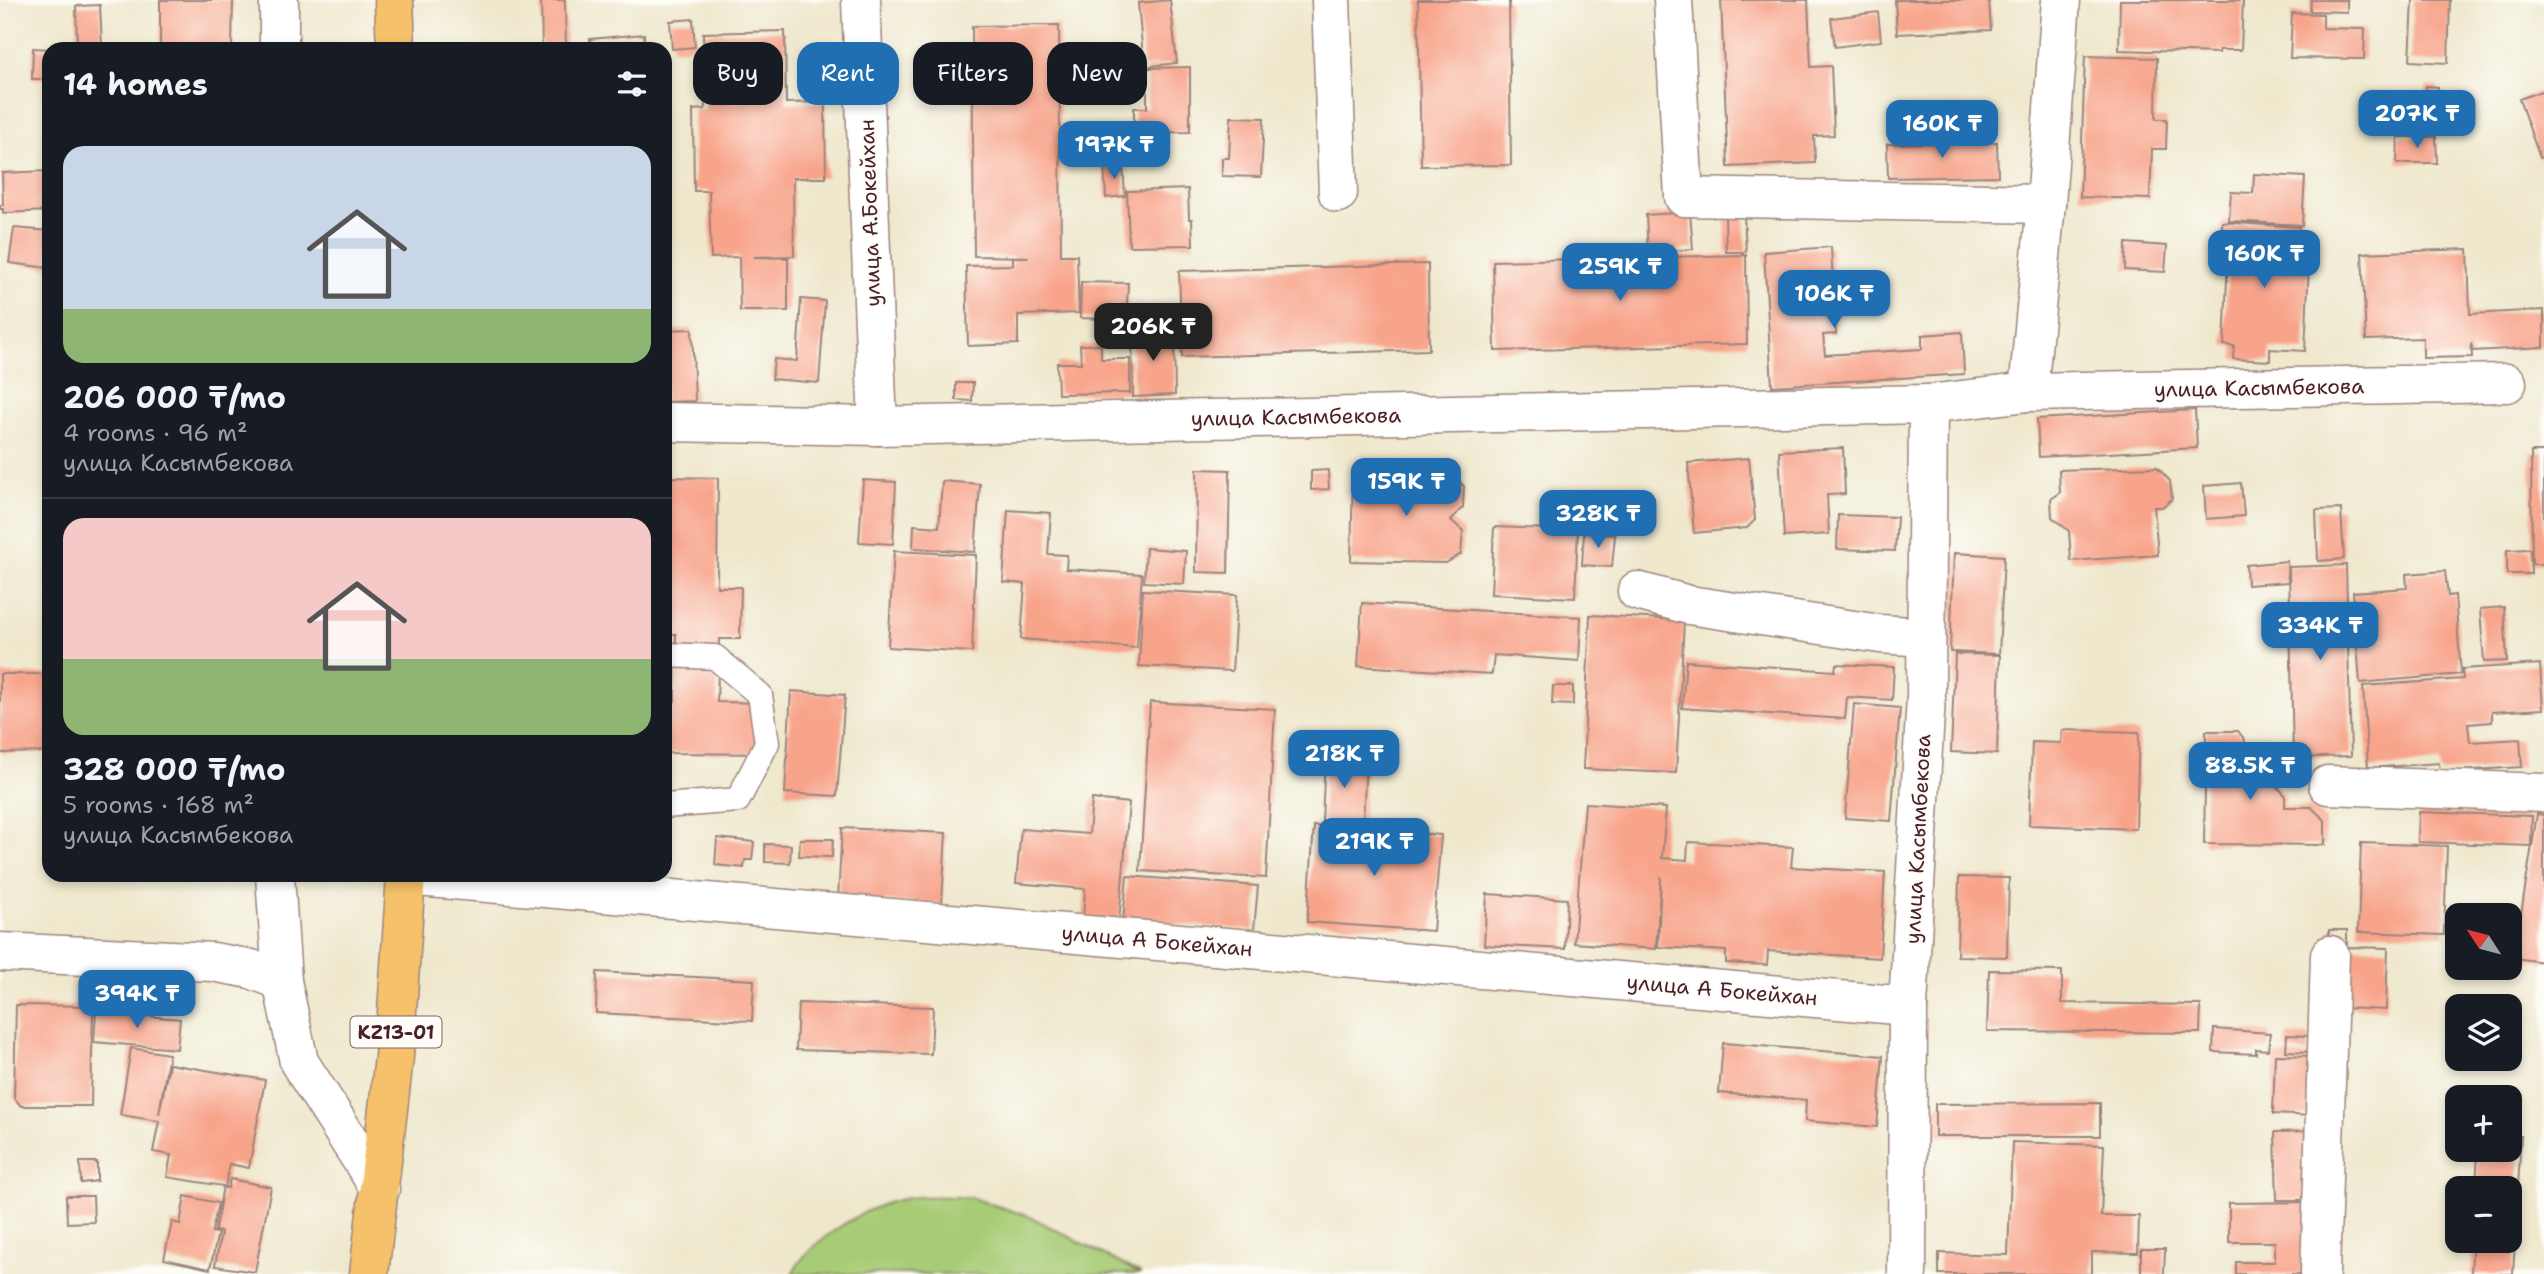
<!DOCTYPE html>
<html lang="en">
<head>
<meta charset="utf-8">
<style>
	:root { --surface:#171b24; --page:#242831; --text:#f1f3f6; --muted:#9ea1a6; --line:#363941; --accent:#1f6fb2 }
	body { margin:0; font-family:"Shantell Sans",sans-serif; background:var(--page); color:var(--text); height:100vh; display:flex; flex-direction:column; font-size:26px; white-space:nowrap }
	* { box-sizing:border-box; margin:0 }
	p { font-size:23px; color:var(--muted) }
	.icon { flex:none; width:38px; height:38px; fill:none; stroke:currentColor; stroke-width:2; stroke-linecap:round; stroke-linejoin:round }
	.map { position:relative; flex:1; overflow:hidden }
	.sheet { position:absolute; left:42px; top:42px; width:630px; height:840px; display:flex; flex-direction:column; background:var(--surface); border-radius:21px; box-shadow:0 4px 10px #0003 }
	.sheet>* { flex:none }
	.guide { position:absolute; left:693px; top:42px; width:665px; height:63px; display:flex; gap:14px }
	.needle { width:46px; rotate:306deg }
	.tools { position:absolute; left:2445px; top:903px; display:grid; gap:14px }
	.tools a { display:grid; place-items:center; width:77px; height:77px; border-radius:14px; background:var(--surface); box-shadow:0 4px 10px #0003; font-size:35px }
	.price { position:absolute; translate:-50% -60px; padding:0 16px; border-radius:14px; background:var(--accent); color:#fff; font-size:23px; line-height:46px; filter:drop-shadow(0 2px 4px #0008) }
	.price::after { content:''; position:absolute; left:50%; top:42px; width:21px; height:16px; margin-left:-10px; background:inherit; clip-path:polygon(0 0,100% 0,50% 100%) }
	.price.on { background:#222; color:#fff }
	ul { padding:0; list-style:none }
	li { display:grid; align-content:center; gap:14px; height:371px; padding:0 21px }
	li+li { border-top:2px solid var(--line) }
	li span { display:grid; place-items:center; height:217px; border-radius:21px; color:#555 }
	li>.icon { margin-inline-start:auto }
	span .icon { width:126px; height:126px; fill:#fffc; stroke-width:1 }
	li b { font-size:30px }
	h2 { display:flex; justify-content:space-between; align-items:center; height:84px; padding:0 21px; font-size:30px }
	.pill { padding:0 24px; border-radius:21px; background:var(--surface); box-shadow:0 4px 10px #0003; font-size:24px; line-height:63px }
	.pill.on { background:var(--accent); color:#fff }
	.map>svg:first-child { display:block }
	.green { fill:#a8cc76; stroke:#797650; stroke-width:2 }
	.building { fill:#f8a48b }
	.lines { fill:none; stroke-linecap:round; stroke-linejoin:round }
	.lane-casing { stroke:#9c847c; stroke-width:27 }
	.street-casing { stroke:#9c847c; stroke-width:41 }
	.highway-casing { stroke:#9c847c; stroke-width:41 }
	.lane { stroke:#fff; stroke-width:24 }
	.street { stroke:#fff; stroke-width:38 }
	.highway { stroke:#f5c16b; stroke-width:38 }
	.labels { text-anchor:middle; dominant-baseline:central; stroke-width:5; stroke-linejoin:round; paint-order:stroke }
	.shield { fill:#fdfcf7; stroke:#806168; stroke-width:2 }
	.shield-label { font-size:19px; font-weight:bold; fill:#4a1f2b }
	.street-label { font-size:21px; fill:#4a1f2b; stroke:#fdfcf7 }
</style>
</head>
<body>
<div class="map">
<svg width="2544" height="1274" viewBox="0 0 2544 1274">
	<rect width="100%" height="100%" fill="#fdfcf7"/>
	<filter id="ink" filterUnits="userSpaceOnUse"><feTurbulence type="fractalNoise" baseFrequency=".0143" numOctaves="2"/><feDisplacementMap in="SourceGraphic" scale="14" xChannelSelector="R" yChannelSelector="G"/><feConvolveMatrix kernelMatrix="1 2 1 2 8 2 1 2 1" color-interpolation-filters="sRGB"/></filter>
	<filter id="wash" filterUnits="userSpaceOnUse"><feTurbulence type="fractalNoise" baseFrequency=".00686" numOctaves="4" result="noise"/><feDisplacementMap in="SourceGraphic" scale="28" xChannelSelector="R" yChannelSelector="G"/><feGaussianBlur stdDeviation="1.57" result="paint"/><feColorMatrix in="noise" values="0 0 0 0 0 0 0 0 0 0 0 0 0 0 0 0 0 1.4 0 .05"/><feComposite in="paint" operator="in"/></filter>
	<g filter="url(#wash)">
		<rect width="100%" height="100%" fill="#efe8cd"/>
		<path class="green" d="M 969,1197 L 1031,1217 L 1141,1274 L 792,1274 C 809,1241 866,1206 903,1199 C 923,1194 948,1198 969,1197 Z"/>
		<g id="blocks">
			<g class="building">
				<path d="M 160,0 L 233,0 L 232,47 L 160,47 Z"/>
				<path d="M 541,0 L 565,0 L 566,49 L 542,49 Z"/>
				<path d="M 1170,0 L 1177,63 L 1144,67 L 1138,3 Z"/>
				<path d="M 1418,0 L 1509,0 L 1511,165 L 1421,166 Z"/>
				<path d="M 1721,0 L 1808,0 L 1811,67 L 1831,66 L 1834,135 L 1814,136 L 1815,163 L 1728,167 Z"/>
				<path d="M 1895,0 L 1989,0 L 1991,30 L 1897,34 Z"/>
				<path d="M 2120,0 L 2243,0 L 2241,50 L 2219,50 L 2219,53 L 2119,50 Z"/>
				<path d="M 2311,0 L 2347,0 L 2347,12 L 2310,11 Z"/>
				<path d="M 2413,0 L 2450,0 L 2448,63 L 2410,61 Z"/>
				<path d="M 100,5 L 102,46 L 77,47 L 76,6 Z"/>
				<path d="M 1878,12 L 1881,41 L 1835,47 L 1831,18 Z"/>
				<path d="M 2292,13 L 2323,14 L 2323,28 L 2365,29 L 2364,59 L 2290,58 Z"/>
				<path d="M 693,19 L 695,47 L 672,49 L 670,21 Z"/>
				<path d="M 1059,25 L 1061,255 L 1077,255 L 1079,313 L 1018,315 L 1018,344 L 968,346 L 966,266 L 1013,265 L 1013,257 L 1029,257 L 974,256 L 972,26 Z"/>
				<path d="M 785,31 L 786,103 L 825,102 L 826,178 L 793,178 L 794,256 L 754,257 L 788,258 L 788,311 L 740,311 L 739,257 L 711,258 L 709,191 L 694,191 L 693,110 L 705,109 L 703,33 Z"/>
				<path d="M 644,34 L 645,49 L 591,49 L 590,39 Z"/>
				<path d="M 33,48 L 49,49 L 49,79 L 32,79 Z"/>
				<path d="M 2085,56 L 2157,58 L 2156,119 L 2167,119 L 2166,149 L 2152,149 L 2150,199 L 2080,197 Z"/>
				<path d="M 1190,67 L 1190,132 L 1134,133 L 1134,108 L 1147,108 L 1147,68 Z"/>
				<path d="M 2426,86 L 2438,87 L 2437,107 L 2426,107 Z"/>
				<path d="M 2544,90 L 2544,157 L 2540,158 L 2519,99 Z"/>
				<path d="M 1231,117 L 1264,118 L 1261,177 L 1222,176 L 1222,158 L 1229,158 Z"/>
				<path d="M 2398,137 L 2436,137 L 2437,163 L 2397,163 Z"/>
				<path d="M 1997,142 L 1998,176 L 1888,178 L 1887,144 Z"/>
				<path d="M 1123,164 L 1125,196 L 1106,198 L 1104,165 Z"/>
				<path d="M 49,171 L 49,211 L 3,213 L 3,209 L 0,209 L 0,205 L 3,205 L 2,173 Z"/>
				<path d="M 2254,174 L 2305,177 L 2302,225 L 2229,221 L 2231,192 L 2253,193 Z"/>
				<path d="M 1188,189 L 1189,219 L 1192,219 L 1193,245 L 1129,246 L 1127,191 Z"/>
				<path d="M 1690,212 L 1693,249 L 1648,253 L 1646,215 Z"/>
				<path d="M 1744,215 L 1746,252 L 1726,252 L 1725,216 Z"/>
				<path d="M 2222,222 L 2299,227 L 2297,264 L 2309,264 L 2305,351 L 2270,349 L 2270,361 L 2233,359 L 2234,346 L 2224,345 L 2228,256 L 2221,255 Z"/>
				<path d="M 14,228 L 49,231 L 49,268 L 9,263 Z"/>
				<path d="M 2126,243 L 2167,246 L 2165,272 L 2125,270 Z"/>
				<path d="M 1831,247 L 1836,334 L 1823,335 L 1825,355 L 1922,349 L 1922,335 L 1962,332 L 1964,374 L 1772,386 L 1764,252 Z"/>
				<path d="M 2468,249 L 2470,314 L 2544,310 L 2544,347 L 2473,351 L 2471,343 L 2472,357 L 2423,358 L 2423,338 L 2366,340 L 2362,253 Z"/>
				<path d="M 1746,255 L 1747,344 L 1495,351 L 1493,261 Z"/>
				<path d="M 1428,264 L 1429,350 L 1182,357 L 1179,271 Z"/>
				<path d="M 1081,282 L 1128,283 L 1127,306 L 1111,306 L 1110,319 L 1080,318 Z"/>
				<path d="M 801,299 L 825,301 L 819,383 L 772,379 L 774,359 L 797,361 Z"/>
				<path d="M 692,329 L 695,401 L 665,402 L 665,330 Z"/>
				<path d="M 1132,329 L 1174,329 L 1175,395 L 1133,397 Z"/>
				<path d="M 1080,345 L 1101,345 L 1101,359 L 1130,359 L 1130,393 L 1058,394 L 1057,363 L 1081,363 Z"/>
				<path d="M 956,383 L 973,383 L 972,401 L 956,400 Z"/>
				<path d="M 2195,410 L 2197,448 L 2039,457 L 2037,419 Z"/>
				<path d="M 1843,448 L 1845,494 L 1827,495 L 1829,534 L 1784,537 L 1779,451 Z"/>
				<path d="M 2531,452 L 2544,452 L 2544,564 L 2532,564 Z"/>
				<path d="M 1749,458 L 1755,520 L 1747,528 L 1694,533 L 1688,463 Z"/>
				<path d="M 2157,467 L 2170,481 L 2172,499 L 2162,507 L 2154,507 L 2158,555 L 2071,561 L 2069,531 L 2052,517 L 2051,499 L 2060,493 L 2059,470 Z"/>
				<path d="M 1197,469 L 1230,470 L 1228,573 L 1196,572 Z"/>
				<path d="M 1328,470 L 1329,489 L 1311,490 L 1311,471 Z"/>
				<path d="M 1353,474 L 1452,476 L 1464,486 L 1463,507 L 1451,520 L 1463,531 L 1461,554 L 1446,563 L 1351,561 Z"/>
				<path d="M 665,477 L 718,478 L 717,587 L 741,587 L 740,639 L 719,639 L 717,702 L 769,703 L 768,754 L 665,753 L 665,701 L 675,701 L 676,634 L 665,634 Z"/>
				<path d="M 863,480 L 896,482 L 893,544 L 859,542 Z"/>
				<path d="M 942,481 L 980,484 L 975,552 L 913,548 L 914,525 L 939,527 Z"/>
				<path d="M 2241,483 L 2244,516 L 2206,519 L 2204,486 Z"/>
				<path d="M 2341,509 L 2344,559 L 2318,561 L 2316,510 Z"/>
				<path d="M 1008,510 L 1051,513 L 1048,554 L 1067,555 L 1066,569 L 1142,574 L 1137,648 L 1021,639 L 1025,584 L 1003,582 Z"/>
				<path d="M 1838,515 L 1897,517 L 1895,551 L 1837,549 Z"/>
				<path d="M 1494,527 L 1578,530 L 1575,598 L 1491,594 Z"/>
				<path d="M 1584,533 L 1615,535 L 1612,567 L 1582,565 Z"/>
				<path d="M 1146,548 L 1186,551 L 1184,584 L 1144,582 Z"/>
				<path d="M 2530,549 L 2531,574 L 2507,574 L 2507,550 Z"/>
				<path d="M 894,551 L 976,555 L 972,652 L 888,647 Z"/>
				<path d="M 1954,553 L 2004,556 L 1999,654 L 1950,652 Z"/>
				<path d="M 2287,561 L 2288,582 L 2247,585 L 2246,565 Z"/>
				<path d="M 2346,565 L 2351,756 L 2293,758 L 2289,567 Z"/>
				<path d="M 2445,571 L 2448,596 L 2455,595 L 2461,674 L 2360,683 L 2353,592 L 2407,588 L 2406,574 Z"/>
				<path d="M 1143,590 L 1237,595 L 1232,671 L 1139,666 Z"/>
				<path d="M 1362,603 L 1581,617 L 1579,661 L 1494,655 L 1492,674 L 1358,666 Z"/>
				<path d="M 2504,607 L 2507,661 L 2484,662 L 2480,609 Z"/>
				<path d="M 1590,615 L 1684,620 L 1676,773 L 1583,769 Z"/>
				<path d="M 1955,654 L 2000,655 L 1997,754 L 1951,752 Z"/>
				<path d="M 1686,661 L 1835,671 L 1836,664 L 1894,667 L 1892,700 L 1847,697 L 1845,719 L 1682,708 Z"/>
				<path d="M 2540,664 L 2543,709 L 2492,712 L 2492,722 L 2468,724 L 2470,742 L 2520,739 L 2522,767 L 2440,772 L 2439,763 L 2368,768 L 2363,686 L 2463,679 L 2462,669 Z"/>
				<path d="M 0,674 L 49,674 L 49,752 L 0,753 Z"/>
				<path d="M 1553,686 L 1573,686 L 1573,705 L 1552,704 Z"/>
				<path d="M 791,691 L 845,695 L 837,796 L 785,793 Z"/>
				<path d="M 1150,702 L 1275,709 L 1266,878 L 1140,871 Z"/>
				<path d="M 1854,704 L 1900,708 L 1891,821 L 1845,818 Z"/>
				<path d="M 2062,730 L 2139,732 L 2136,829 L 2029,825 L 2032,742 L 2061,743 Z"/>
				<path d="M 2206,731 L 2238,731 L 2245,740 L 2244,768 L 2259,768 L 2285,795 L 2285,807 L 2311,807 L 2325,820 L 2325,845 L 2204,844 Z"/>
				<path d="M 1325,758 L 1366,760 L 1363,823 L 1322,821 Z"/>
				<path d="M 1092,799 L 1129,803 L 1119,922 L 1083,919 L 1085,889 L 1016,883 L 1021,829 L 1089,834 Z"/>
				<path d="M 1585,803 L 1666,808 L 1662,858 L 1687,860 L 1688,842 L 1793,847 L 1791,867 L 1885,872 L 1880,958 L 1768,951 L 1767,965 L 1726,963 L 1726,951 L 1658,947 L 1661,876 L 1656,949 L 1574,943 Z"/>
				<path d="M 2419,812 L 2532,816 L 2531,846 L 2418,842 Z"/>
				<path d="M 2537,814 L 2544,815 L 2544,962 L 2514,958 Z"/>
				<path d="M 1314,826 L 1441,835 L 1433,931 L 1307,922 Z"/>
				<path d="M 842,828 L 946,833 L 942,904 L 838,899 Z"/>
				<path d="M 717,838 L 754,842 L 752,860 L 745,860 L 744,868 L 715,865 Z"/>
				<path d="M 800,839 L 833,839 L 832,857 L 799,856 Z"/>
				<path d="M 2361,843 L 2447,846 L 2444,935 L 2358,932 Z"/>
				<path d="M 765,844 L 791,845 L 790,863 L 765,862 Z"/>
				<path d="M 1127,876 L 1258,886 L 1254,930 L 1123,921 Z"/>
				<path d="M 1959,877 L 2009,878 L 2007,957 L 1957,956 Z"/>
				<path d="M 1487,894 L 1567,899 L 1565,949 L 1484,945 Z"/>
				<rect x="2329" y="930" width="18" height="16"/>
				<path d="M 2347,947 L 2388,948 L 2386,1010 L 2345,1008 Z"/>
				<path d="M 1989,970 L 2062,971 L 2062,1003 L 2201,1005 L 2200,1033 L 1987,1031 Z"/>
				<path d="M 597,972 L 754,980 L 752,1021 L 596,1013 Z"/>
				<path d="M 798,1003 L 933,1007 L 931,1054 L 796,1050 Z"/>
				<path d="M 16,1005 L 93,1006 L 91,1106 L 21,1106 L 14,1098 Z"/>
				<path d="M 96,1012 L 180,1019 L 177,1049 L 94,1042 Z"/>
				<path d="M 2214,1029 L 2270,1033 L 2268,1050 L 2256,1049 L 2256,1054 L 2213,1052 Z"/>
				<path d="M 2287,1035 L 2310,1036 L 2308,1052 L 2286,1051 Z"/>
				<path d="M 1723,1043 L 1883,1056 L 1877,1127 L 1805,1121 L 1806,1100 L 1719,1093 Z"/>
				<path d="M 131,1048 L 169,1054 L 159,1114 L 169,1064 L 265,1080 L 249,1168 L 229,1164 L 225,1188 L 228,1188 L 230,1179 L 271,1187 L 255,1272 L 215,1266 L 221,1232 L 215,1231 L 223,1186 L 167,1177 L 171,1155 L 153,1152 L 159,1121 L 120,1115 Z"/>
				<path d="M 2275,1055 L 2314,1056 L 2312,1116 L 2273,1114 Z"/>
				<path d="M 2100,1103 L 2100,1136 L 1935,1136 L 1935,1104 Z"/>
				<path d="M 2310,1131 L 2312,1200 L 2277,1200 L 2275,1132 Z"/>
				<path d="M 2510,1136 L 2521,1136 L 2513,1274 L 2471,1274 L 2473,1241 L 2510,1241 L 2510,1188 L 2476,1188 L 2478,1150 L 2510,1150 Z"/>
				<path d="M 2012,1142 L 2104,1145 L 2101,1216 L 2139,1216 L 2138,1253 L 2092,1252 L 2092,1274 L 1939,1274 L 1939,1253 L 2008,1255 Z"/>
				<path d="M 80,1162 L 97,1162 L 97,1181 L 81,1183 Z"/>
				<path d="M 66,1196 L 93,1196 L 94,1222 L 67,1223 Z"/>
				<path d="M 185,1196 L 218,1203 L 212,1232 L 218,1233 L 210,1269 L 164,1259 L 172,1222 L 180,1224 Z"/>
				<path d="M 2312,1202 L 2313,1274 L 2236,1274 L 2236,1262 L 2275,1262 L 2275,1242 L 2229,1242 L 2229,1203 Z"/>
				<path d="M 2141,1249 L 2165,1249 L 2164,1274 L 2141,1274 Z"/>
			</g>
		</g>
	</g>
	<g filter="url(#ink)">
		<use href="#blocks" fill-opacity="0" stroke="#9c847c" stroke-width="2"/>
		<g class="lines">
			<g class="lane-casing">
				<path id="lane" d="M 665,655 L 715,657 L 760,695 L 767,743 L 738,800 L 665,806"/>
			</g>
			<g class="street-casing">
				<g id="street">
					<path d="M 279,0 L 279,49"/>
					<path d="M 861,0 L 878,426"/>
					<path d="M 1331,0 L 1338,193"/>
					<path d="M 1673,0 L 1684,197 L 2046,204"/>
					<path d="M 2028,392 L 2046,204 L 2061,0"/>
					<path d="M 665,422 L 878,426 L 1928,404 L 2028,392 L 2507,383"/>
					<path d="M 1637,591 L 1689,605 L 1880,634 L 1926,637"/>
					<path d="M 2328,785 L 2544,793"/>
					<path d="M 275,875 L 282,981 L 299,1062 L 380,1189"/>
					<path d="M 406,876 L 1908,1006"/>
					<path d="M 0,952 L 213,962 L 251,969 L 282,981"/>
					<path d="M 1907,1274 L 1908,1006 L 1926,697 L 1928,404"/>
					<path d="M 2320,1274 L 2330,955"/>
				</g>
			</g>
			<g class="highway-casing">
				<g id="highway">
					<path d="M 394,0 L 396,49"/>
					<path d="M 369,1274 L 394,1057 L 406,875"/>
				</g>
			</g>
			<use href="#lane" class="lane"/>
			<use href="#street" class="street"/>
			<use href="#highway" class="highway"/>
		</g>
	</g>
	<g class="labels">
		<rect class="shield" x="350.5" y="1016.5" width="91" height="31" rx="5"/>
		<g class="shield-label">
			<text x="396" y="1032">KZ13-01</text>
		</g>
		<g class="street-label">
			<text transform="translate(870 213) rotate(-92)">улица А.Бокейхан</text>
			<text transform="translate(2259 388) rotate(-1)">улица Касымбекова</text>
			<text transform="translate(1296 417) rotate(-1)">улица Касымбекова</text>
			<text transform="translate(1918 839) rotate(-87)">улица Касымбекова</text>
			<text transform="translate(1157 941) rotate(5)">улица А Бокейхан</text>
			<text transform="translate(1722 990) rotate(5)">улица А Бокейхан</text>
		</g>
	</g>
</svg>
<div class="tools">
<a><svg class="needle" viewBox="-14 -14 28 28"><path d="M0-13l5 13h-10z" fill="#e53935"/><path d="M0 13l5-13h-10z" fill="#9ea1a6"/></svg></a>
<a><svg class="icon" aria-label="layers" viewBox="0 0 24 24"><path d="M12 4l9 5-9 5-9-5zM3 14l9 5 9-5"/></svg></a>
<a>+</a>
<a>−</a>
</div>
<b class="price" style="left:2417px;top:150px">207K ₸</b>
<b class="price" style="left:1942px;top:160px">160K ₸</b>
<b class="price" style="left:1114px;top:181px">197K ₸</b>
<b class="price" style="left:2264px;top:290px">160K ₸</b>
<b class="price" style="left:1620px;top:303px">259K ₸</b>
<b class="price" style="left:1834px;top:330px">106K ₸</b>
<b class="price on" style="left:1153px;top:363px">206K ₸</b>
<b class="price" style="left:1406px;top:518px">159K ₸</b>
<b class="price" style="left:1598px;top:550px">328K ₸</b>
<b class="price" style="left:2320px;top:662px">334K ₸</b>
<b class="price" style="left:1344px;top:790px">218K ₸</b>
<b class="price" style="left:2250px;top:802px">88.5K ₸</b>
<b class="price" style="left:1374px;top:878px">219K ₸</b>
<b class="price" style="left:137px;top:1030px">394K ₸</b>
<div class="guide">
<a class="pill">Buy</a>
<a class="pill on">Rent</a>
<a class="pill">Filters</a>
<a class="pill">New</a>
</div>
<section class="sheet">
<h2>14 homes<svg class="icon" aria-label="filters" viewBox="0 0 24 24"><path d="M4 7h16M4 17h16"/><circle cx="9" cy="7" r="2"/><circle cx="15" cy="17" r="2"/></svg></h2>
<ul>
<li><span style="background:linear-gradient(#c9d6e8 75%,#8fb573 0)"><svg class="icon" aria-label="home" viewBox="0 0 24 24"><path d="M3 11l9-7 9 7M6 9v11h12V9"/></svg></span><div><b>206 000 ₸/mo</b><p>4 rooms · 96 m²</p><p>улица Касымбекова</p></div></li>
<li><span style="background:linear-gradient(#f6c9c9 65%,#8fb573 0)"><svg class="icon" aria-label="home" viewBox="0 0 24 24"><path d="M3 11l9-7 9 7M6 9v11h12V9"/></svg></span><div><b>328 000 ₸/mo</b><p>5 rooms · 168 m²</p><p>улица Касымбекова</p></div></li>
</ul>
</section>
</div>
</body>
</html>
